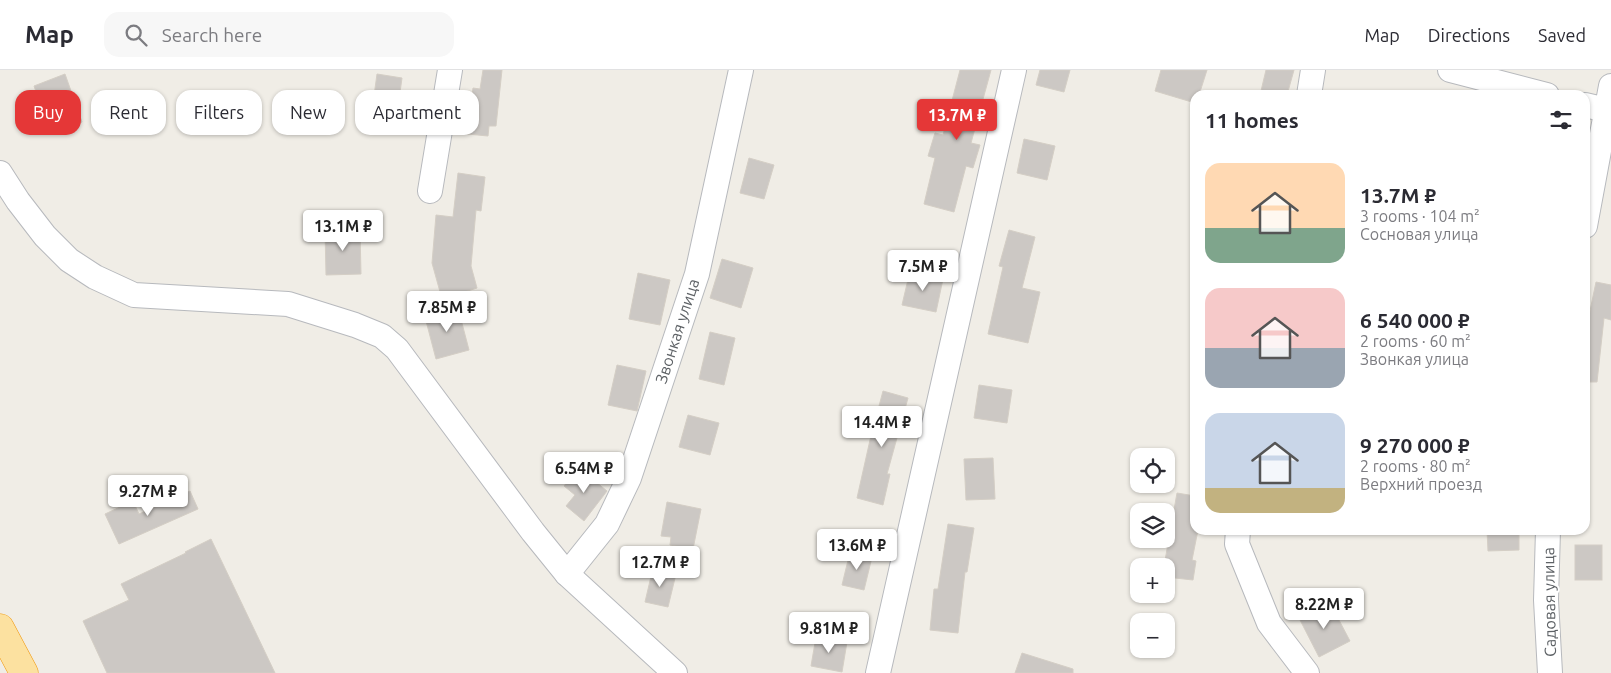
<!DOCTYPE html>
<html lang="en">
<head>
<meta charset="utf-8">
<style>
	:root { --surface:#fff; --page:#f7f7f7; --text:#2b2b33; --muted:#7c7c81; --line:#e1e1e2; --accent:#e53737 }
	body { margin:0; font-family:Ubuntu,sans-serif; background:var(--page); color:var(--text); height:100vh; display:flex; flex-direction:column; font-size:19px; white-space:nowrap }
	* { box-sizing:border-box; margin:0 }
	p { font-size:16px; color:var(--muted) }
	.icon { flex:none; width:28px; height:28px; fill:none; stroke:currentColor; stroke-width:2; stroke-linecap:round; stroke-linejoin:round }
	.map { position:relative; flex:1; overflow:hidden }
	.sheet { position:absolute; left:1190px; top:20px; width:400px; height:445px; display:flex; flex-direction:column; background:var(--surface); border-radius:15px; box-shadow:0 1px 4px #0004 }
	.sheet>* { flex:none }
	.top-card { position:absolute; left:15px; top:20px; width:475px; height:45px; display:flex; gap:10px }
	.fabs { position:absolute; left:1130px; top:378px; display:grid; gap:10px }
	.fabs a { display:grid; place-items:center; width:45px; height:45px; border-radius:10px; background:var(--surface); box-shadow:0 1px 4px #0004; font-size:25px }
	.price { position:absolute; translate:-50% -42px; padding:0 11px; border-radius:5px; background:#fff; color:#222; font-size:16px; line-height:32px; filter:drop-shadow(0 1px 2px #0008) }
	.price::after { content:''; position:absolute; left:50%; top:30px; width:15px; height:11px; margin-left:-8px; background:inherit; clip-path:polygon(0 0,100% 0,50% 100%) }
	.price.current { background:var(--accent); color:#fff }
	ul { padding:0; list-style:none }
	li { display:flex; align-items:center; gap:15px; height:125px; padding:0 15px }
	li span { display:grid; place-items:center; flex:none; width:140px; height:100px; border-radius:15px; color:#555 }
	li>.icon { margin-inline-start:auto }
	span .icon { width:60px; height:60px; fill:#fffc; stroke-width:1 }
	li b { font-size:21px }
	h2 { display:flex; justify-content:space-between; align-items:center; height:60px; padding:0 15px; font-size:21px }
	.chip { padding:0 18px; border-radius:15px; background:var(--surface); box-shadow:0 1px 4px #0004; font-size:18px; line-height:45px }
	.chip.current { background:var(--accent); color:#fff }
	header { display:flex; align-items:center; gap:30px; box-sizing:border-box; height:70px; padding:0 25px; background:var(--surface); border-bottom:1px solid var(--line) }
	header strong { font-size:24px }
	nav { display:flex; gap:28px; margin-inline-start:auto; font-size:18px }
	.search { width:350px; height:45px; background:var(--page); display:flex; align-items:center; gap:12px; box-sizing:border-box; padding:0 18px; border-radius:15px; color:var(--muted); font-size:19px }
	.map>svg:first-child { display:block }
	.building { fill:#ccc8c4; stroke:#d4cec5 }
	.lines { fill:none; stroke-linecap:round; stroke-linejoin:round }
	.minor-casing { stroke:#b7b9bd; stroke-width:26 }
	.trunk-casing { stroke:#f09506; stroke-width:29 }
	.minor { stroke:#fff; stroke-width:24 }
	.trunk { stroke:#fce1a0; stroke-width:28 }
	.labels { text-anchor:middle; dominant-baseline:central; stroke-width:4; stroke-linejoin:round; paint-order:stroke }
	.street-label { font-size:16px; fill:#5e6266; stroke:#fff }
</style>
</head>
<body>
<header>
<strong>Map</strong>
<div class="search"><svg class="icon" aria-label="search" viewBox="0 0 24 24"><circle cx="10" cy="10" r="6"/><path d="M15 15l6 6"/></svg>Search here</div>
<nav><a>Map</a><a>Directions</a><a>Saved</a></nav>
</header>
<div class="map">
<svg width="1611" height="603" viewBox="0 0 1611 603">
	<rect width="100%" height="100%" fill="#f0ede6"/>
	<g class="building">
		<path d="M 483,0 L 502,0 L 496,56 L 489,56 L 488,66 L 467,64 L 473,18 L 480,19 Z"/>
		<path d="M 960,0 L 991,0 L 971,73 L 980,75 L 973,98 L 966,96 L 954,142 L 924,134 L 935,88 L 928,86 L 935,63 L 943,65 Z"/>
		<path d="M 1040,0 L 1070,0 L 1064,22 L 1036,15 Z"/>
		<path d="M 1161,0 L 1207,0 L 1199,25 L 1195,25 L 1195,33 L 1155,21 Z"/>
		<path d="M 1266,0 L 1294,0 L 1287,25 L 1260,25 Z"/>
		<path d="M 65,4 L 82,52 L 51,64 L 34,16 Z"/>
		<path d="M 377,4 L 402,8 L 396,51 L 371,48 Z"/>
		<path d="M 1024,69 L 1055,76 L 1047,110 L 1017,103 Z"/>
		<path d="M 749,88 L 774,95 L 764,129 L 740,123 Z"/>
		<path d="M 458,103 L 485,107 L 481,141 L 476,140 L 471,196 L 477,218 L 442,229 L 432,193 L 436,145 L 453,147 Z"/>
		<path d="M 325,160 L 360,160 L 361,204 L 326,205 Z"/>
		<path d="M 1009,160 L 1035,167 L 1022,218 L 1040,222 L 1028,273 L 988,264 L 1003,197 L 999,196 Z"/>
		<path d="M 722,189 L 753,198 L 741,238 L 710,228 Z"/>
		<path d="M 910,201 L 943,209 L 936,242 L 902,235 Z"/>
		<path d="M 638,203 L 670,210 L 660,255 L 629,249 Z"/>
		<path d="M 1596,212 L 1611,215 L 1611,250 L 1604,248 L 1597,312 L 1585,312 L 1585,265 Z"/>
		<path d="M 458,238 L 469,280 L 436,289 L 425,247 Z"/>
		<path d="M 710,262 L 735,268 L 724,315 L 699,309 Z"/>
		<path d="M 617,295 L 646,301 L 637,341 L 608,335 Z"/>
		<path d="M 979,315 L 1012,320 L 1007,353 L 974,348 Z"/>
		<path d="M 883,321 L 908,328 L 887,404 L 890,404 L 883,435 L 857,428 L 870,370 Z"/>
		<path d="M 688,345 L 719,353 L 710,385 L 679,377 Z"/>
		<path d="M 993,388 L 995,429 L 966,430 L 964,389 Z"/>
		<path d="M 579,398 L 607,421 L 584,451 L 566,436 L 575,425 L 564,416 Z"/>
		<path d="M 190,421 L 198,439 L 119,474 L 105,444 L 133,431 L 139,444 Z"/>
		<path d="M 1177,423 L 1195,426 L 1195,460 L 1198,460 L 1192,490 L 1196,491 L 1193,510 L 1166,507 L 1166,496 L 1164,496 Z"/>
		<path d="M 667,432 L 701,439 L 693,479 L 670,475 L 671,467 L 661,466 Z"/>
		<path d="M 948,454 L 974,458 L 967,502 L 965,502 L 958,563 L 930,560 L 934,519 L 938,519 Z"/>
		<path d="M 1487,460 L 1519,460 L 1519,480 L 1488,481 Z"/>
		<path d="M 211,469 L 275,603 L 107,603 L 83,551 L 129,530 L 121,514 L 186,483 L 185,482 Z"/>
		<rect x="1575" y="475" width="27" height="35"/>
		<path d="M 850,482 L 872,487 L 864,520 L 842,515 Z"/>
		<path d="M 653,498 L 676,504 L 668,537 L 645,532 Z"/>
		<path d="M 1330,533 L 1350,571 L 1319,587 L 1299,548 Z"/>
		<path d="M 816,567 L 847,572 L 842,602 L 811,596 Z"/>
		<path d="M 1022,583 L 1073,599 L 1073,603 L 1015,603 Z"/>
	</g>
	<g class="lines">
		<g class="minor-casing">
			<g id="minor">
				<path d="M 1450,0 L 1547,25"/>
				<path d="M 1309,25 L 1313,0"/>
				<path d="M 1585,35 L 1611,41"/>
				<path d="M 0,103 L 18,131 L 45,166 L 69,190 L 95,207 L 134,225 L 288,234 L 355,255 L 382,266 L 397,279 L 533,462 L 567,504 L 675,603"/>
				<path d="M 430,121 L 450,0"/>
				<path d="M 1585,156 L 1611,16"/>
				<path d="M 1238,460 L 1237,474 L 1269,553 L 1307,603"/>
				<path d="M 1548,460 L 1546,530 L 1550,603"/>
				<path d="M 567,504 L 607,454 L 629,408 L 697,204 L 741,0"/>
				<path d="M 878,603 L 1014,0"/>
			</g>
		</g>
		<g class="trunk-casing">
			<path id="trunk" d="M 0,558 L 24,603"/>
		</g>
		<use href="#minor" class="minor"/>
		<use href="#trunk" class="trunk"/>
	</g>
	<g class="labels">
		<g class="street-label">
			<text transform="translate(677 261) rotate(-72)">Звонкая улица</text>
			<text transform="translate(1549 532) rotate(-91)">Садовая улица</text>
		</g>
	</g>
</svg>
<div class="fabs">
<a><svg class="icon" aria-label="locate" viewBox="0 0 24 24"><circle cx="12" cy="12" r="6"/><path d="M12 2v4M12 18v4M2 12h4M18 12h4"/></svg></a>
<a><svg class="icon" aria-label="layers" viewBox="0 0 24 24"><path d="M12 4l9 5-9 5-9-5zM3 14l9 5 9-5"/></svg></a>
<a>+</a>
<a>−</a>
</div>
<b class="price current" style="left:957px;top:71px">13.7M ₽</b>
<b class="price" style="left:343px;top:182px">13.1M ₽</b>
<b class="price" style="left:923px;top:222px">7.5M ₽</b>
<b class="price" style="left:447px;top:263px">7.85M ₽</b>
<b class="price" style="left:882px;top:378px">14.4M ₽</b>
<b class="price" style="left:584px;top:424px">6.54M ₽</b>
<b class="price" style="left:148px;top:447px">9.27M ₽</b>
<b class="price" style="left:857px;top:501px">13.6M ₽</b>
<b class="price" style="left:660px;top:518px">12.7M ₽</b>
<b class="price" style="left:1324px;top:560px">8.22M ₽</b>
<b class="price" style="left:829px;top:584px">9.81M ₽</b>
<div class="top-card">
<a class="chip current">Buy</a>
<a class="chip">Rent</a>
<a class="chip">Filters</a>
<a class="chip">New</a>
<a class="chip">Apartment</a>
</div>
<section class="sheet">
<h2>11 homes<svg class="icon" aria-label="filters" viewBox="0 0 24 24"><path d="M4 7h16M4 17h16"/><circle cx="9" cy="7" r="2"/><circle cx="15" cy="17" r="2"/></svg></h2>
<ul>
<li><span style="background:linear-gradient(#ffd9b3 65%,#7fa58c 0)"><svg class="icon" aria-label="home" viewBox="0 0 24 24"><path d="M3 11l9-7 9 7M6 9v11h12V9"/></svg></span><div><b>13.7M ₽</b><p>3 rooms · 104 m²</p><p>Сосновая улица</p></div></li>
<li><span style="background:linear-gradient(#f6c9c9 60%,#9aa5b1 0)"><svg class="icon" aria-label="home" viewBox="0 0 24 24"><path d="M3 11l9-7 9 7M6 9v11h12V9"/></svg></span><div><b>6 540 000 ₽</b><p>2 rooms · 60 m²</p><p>Звонкая улица</p></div></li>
<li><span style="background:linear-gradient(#c9d6e8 75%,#c2b280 0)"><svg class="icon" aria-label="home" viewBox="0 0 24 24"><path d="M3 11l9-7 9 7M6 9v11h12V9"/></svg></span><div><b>9 270 000 ₽</b><p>2 rooms · 80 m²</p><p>Верхний проезд</p></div></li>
</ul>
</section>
</div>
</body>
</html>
